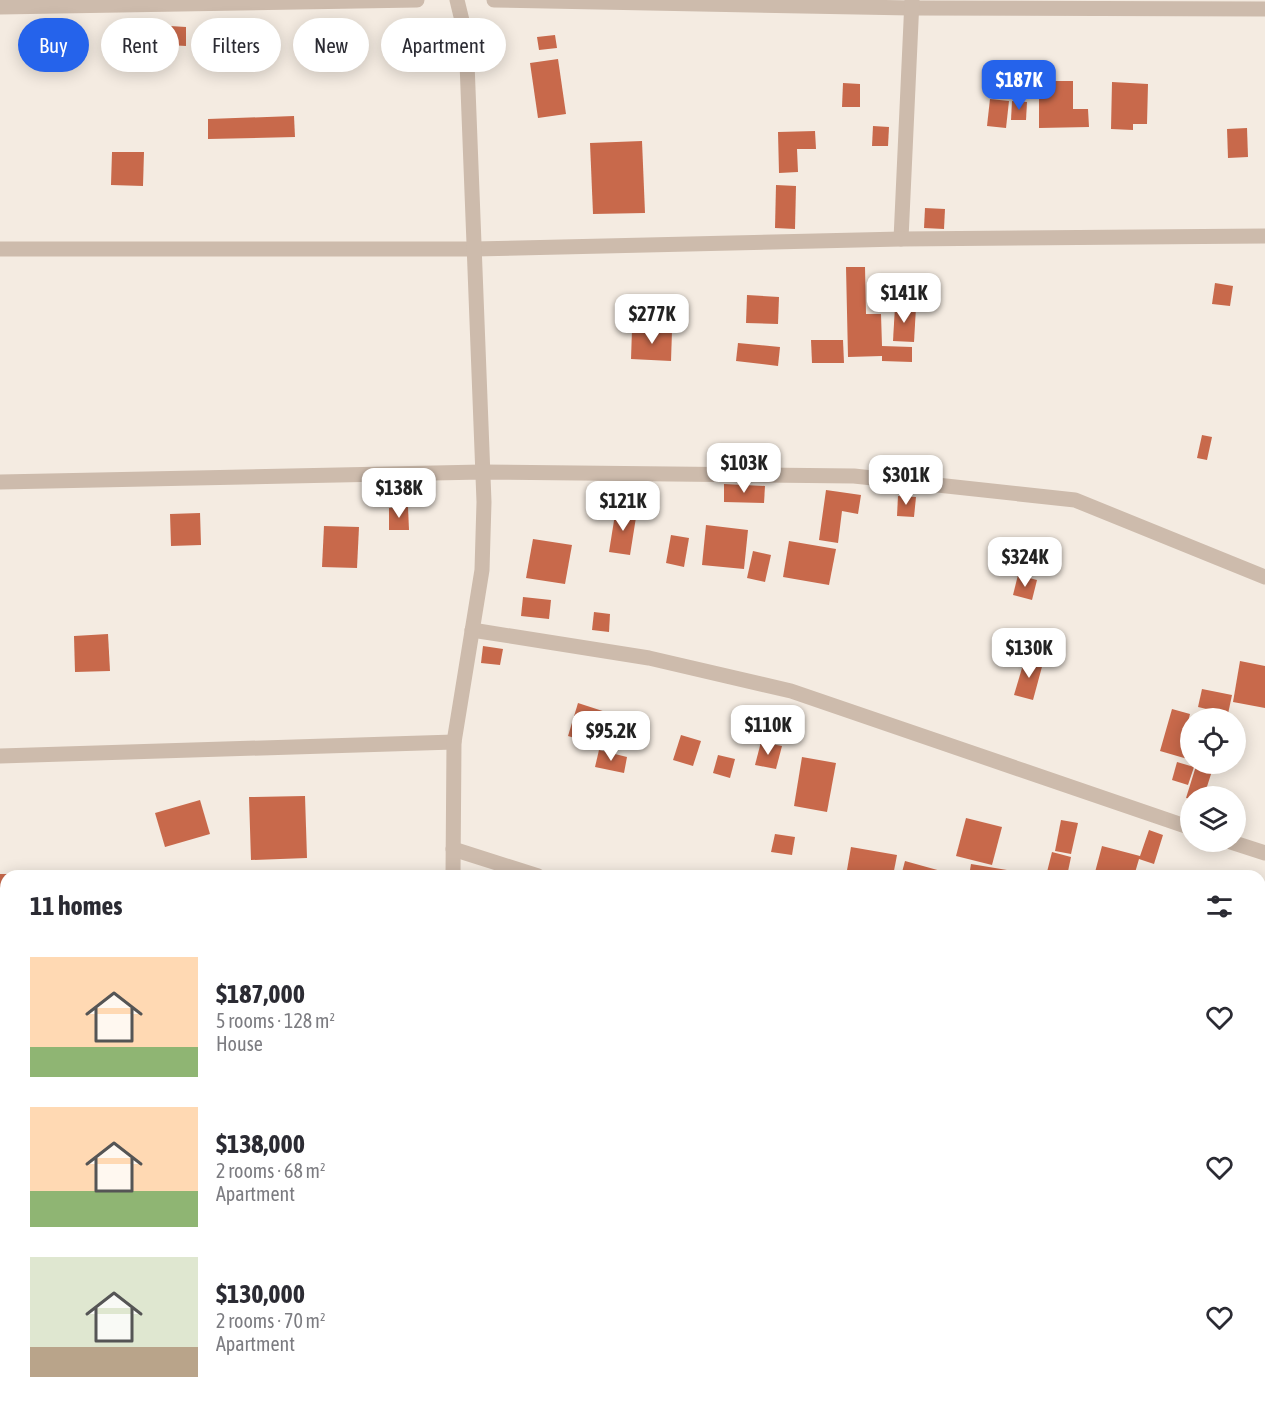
<!DOCTYPE html>
<html lang="en">
<head>
<meta charset="utf-8">
<style>
	:root { --surface:#fff; --page:#f2f2f3; --text:#2b2b33; --muted:#7c7c81; --accent:#2563eb }
	body { margin:0; font-family:"Asap Condensed",sans-serif; background:var(--page); color:var(--text); height:100vh; display:flex; flex-direction:column; font-size:22px; white-space:nowrap }
	* { box-sizing:border-box; margin:0 }
	p { font-size:20px; color:var(--muted) }
	.icon { flex:none; width:33px; height:33px; fill:none; stroke:currentColor; stroke-width:2; stroke-linecap:round; stroke-linejoin:round }
	.map { position:relative; flex:1; overflow:hidden }
	.sheet { position:absolute; left:0px; top:870px; width:1266px; height:534px; display:flex; flex-direction:column; background:var(--surface); border-radius:18px 18px 0 0; box-shadow:0 3px 15px #0003 }
	.sheet>* { flex:none }
	.top-card { position:absolute; left:18px; top:18px; width:600px; height:54px; display:flex; gap:12px }
	.tools { position:absolute; left:1180px; top:708px; display:grid; gap:12px }
	.tools a { display:grid; place-items:center; width:66px; height:66px; border-radius:50%; background:var(--surface); box-shadow:0 3px 15px #0003; font-size:30px }
	.price { position:absolute; translate:-50% -51px; padding:0 14px; border-radius:12px; background:#fff; color:#222; font-size:20px; line-height:39px; filter:drop-shadow(0 2px 3px #0008) }
	.price::after { content:''; position:absolute; left:50%; top:36px; width:18px; height:14px; margin-left:-9px; background:inherit; clip-path:polygon(0 0,100% 0,50% 100%) }
	.price.current { background:var(--accent); color:#fff }
	ul { padding:0; list-style:none }
	li { display:flex; align-items:center; gap:18px; height:150px; padding:0 30px }
	li span { display:grid; place-items:center; flex:none; width:168px; height:120px; border-radius:0px; color:#555 }
	li>.icon { margin-inline-start:auto }
	span .icon { width:72px; height:72px; fill:#fffc; stroke-width:1 }
	li b { font-size:26px }
	h2 { display:flex; justify-content:space-between; align-items:center; height:72px; padding:0 30px; font-size:26px }
	.tag { padding:0 21px; border-radius:27px; background:var(--surface); box-shadow:0 3px 15px #0003; font-size:21px; line-height:54px }
	.tag.current { background:var(--accent); color:#fff }
	.map>svg:first-child { display:block }
	.building { fill:#c8694b }
	.lines { fill:none; stroke-linecap:round; stroke-linejoin:round }
	.minor { stroke:#cdbbac; stroke-width:15 }
	.tertiary { stroke:#cdbbac; stroke-width:15 }
</style>
</head>
<body>
<div class="map">
<svg width="1265" height="1404" viewBox="0 0 1265 1404">
	<rect width="100%" height="100%" fill="#f4ebe1"/>
	<g class="building">
		<path d="M 170,26 L 186,27 L 186,46 L 169,45 Z"/>
		<rect x="29" y="29" width="16" height="19"/>
		<path d="M 555,35 L 557,48 L 539,50 L 537,37 Z"/>
		<path d="M 558,59 L 566,114 L 538,118 L 530,63 Z"/>
		<path d="M 1039,81 L 1073,81 L 1073,109 L 1088,109 L 1089,127 L 1039,128 Z"/>
		<path d="M 1112,82 L 1148,84 L 1147,124 L 1133,124 L 1133,130 L 1111,129 Z"/>
		<path d="M 843,83 L 860,84 L 860,107 L 842,107 Z"/>
		<path d="M 990,99 L 1009,101 L 1006,128 L 987,126 Z"/>
		<path d="M 1012,101 L 1027,102 L 1026,120 L 1011,120 Z"/>
		<path d="M 294,116 L 295,137 L 208,139 L 208,119 Z"/>
		<path d="M 873,126 L 889,127 L 888,146 L 872,146 Z"/>
		<path d="M 1247,128 L 1248,157 L 1228,158 L 1227,129 Z"/>
		<path d="M 815,131 L 816,149 L 797,149 L 798,172 L 779,173 L 778,132 Z"/>
		<path d="M 642,141 L 645,213 L 593,214 L 590,143 Z"/>
		<path d="M 112,152 L 144,152 L 143,186 L 111,185 Z"/>
		<path d="M 776,185 L 796,186 L 795,229 L 775,228 Z"/>
		<path d="M 925,208 L 945,209 L 944,229 L 924,228 Z"/>
		<path d="M 846,267 L 865,267 L 866,314 L 881,314 L 882,346 L 912,347 L 912,362 L 882,361 L 882,356 L 848,357 Z"/>
		<path d="M 1215,283 L 1233,286 L 1230,306 L 1212,304 Z"/>
		<path d="M 747,295 L 779,297 L 778,324 L 746,323 Z"/>
		<path d="M 895,306 L 916,307 L 914,342 L 893,341 Z"/>
		<path d="M 632,330 L 672,331 L 671,361 L 631,359 Z"/>
		<path d="M 811,340 L 843,340 L 844,363 L 812,363 Z"/>
		<path d="M 738,343 L 780,347 L 778,366 L 736,361 Z"/>
		<path d="M 1202,435 L 1212,437 L 1207,460 L 1197,458 Z"/>
		<path d="M 724,484 L 765,486 L 764,503 L 724,502 Z"/>
		<path d="M 826,490 L 861,495 L 858,514 L 842,511 L 838,543 L 819,540 Z"/>
		<path d="M 898,496 L 916,497 L 914,517 L 897,516 Z"/>
		<path d="M 408,507 L 409,530 L 389,530 L 389,508 Z"/>
		<path d="M 616,508 L 637,511 L 630,555 L 609,552 Z"/>
		<path d="M 200,513 L 201,545 L 171,546 L 170,514 Z"/>
		<path d="M 706,525 L 748,530 L 744,569 L 702,565 Z"/>
		<path d="M 324,526 L 359,527 L 357,568 L 322,567 Z"/>
		<path d="M 671,535 L 689,538 L 684,567 L 666,563 Z"/>
		<path d="M 533,539 L 572,545 L 565,584 L 526,578 Z"/>
		<path d="M 789,541 L 836,549 L 829,585 L 783,577 Z"/>
		<path d="M 753,551 L 771,555 L 765,582 L 747,578 Z"/>
		<path d="M 1018,575 L 1037,580 L 1032,600 L 1013,595 Z"/>
		<path d="M 523,597 L 551,600 L 549,619 L 521,616 Z"/>
		<path d="M 594,612 L 610,614 L 609,632 L 592,630 Z"/>
		<path d="M 108,634 L 110,671 L 75,672 L 74,636 Z"/>
		<path d="M 483,646 L 503,649 L 500,665 L 481,663 Z"/>
		<path d="M 1025,658 L 1043,663 L 1033,700 L 1014,695 Z"/>
		<path d="M 1240,661 L 1265,666 L 1265,708 L 1233,702 Z"/>
		<path d="M 1202,689 L 1232,695 L 1228,714 L 1198,707 Z"/>
		<path d="M 578,703 L 618,716 L 608,748 L 568,736 Z"/>
		<path d="M 1172,709 L 1190,714 L 1186,730 L 1191,731 L 1191,760 L 1160,751 Z"/>
		<path d="M 681,735 L 701,741 L 693,766 L 673,760 Z"/>
		<path d="M 761,742 L 782,746 L 776,769 L 755,765 Z"/>
		<path d="M 599,750 L 627,757 L 624,773 L 595,767 Z"/>
		<path d="M 718,755 L 735,759 L 730,778 L 713,773 Z"/>
		<path d="M 802,757 L 836,763 L 827,812 L 794,806 Z"/>
		<path d="M 1177,762 L 1194,767 L 1188,785 L 1172,780 Z"/>
		<path d="M 1196,766 L 1212,771 L 1204,796 L 1191,796 L 1191,799 L 1186,798 Z"/>
		<path d="M 305,796 L 307,858 L 251,860 L 249,797 Z"/>
		<path d="M 200,800 L 210,834 L 165,847 L 155,813 Z"/>
		<path d="M 966,818 L 1002,827 L 992,865 L 956,856 Z"/>
		<path d="M 1061,820 L 1078,823 L 1071,854 L 1055,851 Z"/>
		<path d="M 1149,830 L 1163,835 L 1154,864 L 1139,859 L 1134,876 L 1094,876 L 1102,846 L 1140,856 Z"/>
		<path d="M 775,834 L 795,837 L 792,855 L 771,852 Z"/>
		<path d="M 851,847 L 897,855 L 893,876 L 846,876 Z"/>
		<path d="M 1052,852 L 1071,857 L 1067,876 L 1046,876 Z"/>
		<path d="M 905,861 L 941,871 L 940,876 L 901,876 Z"/>
		<path d="M 971,864 L 1007,870 L 1006,876 L 969,876 Z"/>
		<path d="M 0,874 L 35,874 L 35,876 L 6,876 L 6,894 L 0,894 Z"/>
		<path d="M 1113,1398 L 1142,1398 L 1149,1401 L 1150,1398 L 1171,1398 L 1168,1404 L 1110,1404 Z"/>
	</g>
	<g class="lines">
		<g class="minor">
			<path d="M 494,0 L 911,8 L 1265,9"/>
			<path d="M 0,7 L 417,0"/>
			<path d="M 901,239 L 912,0"/>
			<path d="M 0,249 L 474,249 L 901,239 L 1265,236"/>
			<path d="M 0,482 L 482,472 L 854,476 L 1075,500 L 1265,577"/>
			<path d="M 472,630 L 649,658 L 791,691 L 1191,828"/>
			<path d="M 0,756 L 454,742"/>
			<path d="M 1231,842 L 1265,853"/>
			<path d="M 453,849 L 538,876"/>
			<path d="M 1260,917 L 1265,906"/>
			<path d="M 0,1031 L 6,1032"/>
			<path d="M 1260,1134 L 1265,1136"/>
			<path d="M 0,1294 L 6,1295"/>
			<path d="M 1244,1398 L 1259,1404"/>
			<path d="M 135,1404 L 137,1398"/>
			<path d="M 1068,1404 L 1070,1398"/>
		</g>
		<g class="tertiary">
			<path d="M 453,876 L 454,742 L 482,570 L 484,502 L 466,37 L 457,0"/>
			<path d="M 446,1398 L 472,1404"/>
		</g>
	</g>
</svg>
<div class="tools">
<a><svg class="icon" aria-label="locate" viewBox="0 0 24 24"><circle cx="12" cy="12" r="6"/><path d="M12 2v4M12 18v4M2 12h4M18 12h4"/></svg></a>
<a><svg class="icon" aria-label="layers" viewBox="0 0 24 24"><path d="M12 4l9 5-9 5-9-5zM3 14l9 5 9-5"/></svg></a>
</div>
<b class="price current" style="left:1019px;top:111px">$187K</b>
<b class="price" style="left:904px;top:324px">$141K</b>
<b class="price" style="left:652px;top:345px">$277K</b>
<b class="price" style="left:744px;top:494px">$103K</b>
<b class="price" style="left:906px;top:506px">$301K</b>
<b class="price" style="left:399px;top:519px">$138K</b>
<b class="price" style="left:623px;top:532px">$121K</b>
<b class="price" style="left:1025px;top:588px">$324K</b>
<b class="price" style="left:1029px;top:679px">$130K</b>
<b class="price" style="left:768px;top:756px">$110K</b>
<b class="price" style="left:611px;top:762px">$95.2K</b>
<div class="top-card">
<a class="tag current">Buy</a>
<a class="tag">Rent</a>
<a class="tag">Filters</a>
<a class="tag">New</a>
<a class="tag">Apartment</a>
</div>
<section class="sheet">
<h2>11 homes<svg class="icon" aria-label="filters" viewBox="0 0 24 24"><path d="M4 7h16M4 17h16"/><circle cx="9" cy="7" r="2"/><circle cx="15" cy="17" r="2"/></svg></h2>
<ul>
<li><span style="background:linear-gradient(#ffd9b3 75%,#8fb573 0)"><svg class="icon" aria-label="home" viewBox="0 0 24 24"><path d="M3 11l9-7 9 7M6 9v11h12V9"/></svg></span><div><b>$187,000</b><p>5 rooms · 128 m²</p><p>House</p></div><svg class="icon" aria-label="heart" viewBox="0 0 24 24"><path d="M12 20l-8-8c-3-5 5-10 8-4 3-6 11-1 8 4z"/></svg></li>
<li><span style="background:linear-gradient(#ffd9b3 70%,#8fb573 0)"><svg class="icon" aria-label="home" viewBox="0 0 24 24"><path d="M3 11l9-7 9 7M6 9v11h12V9"/></svg></span><div><b>$138,000</b><p>2 rooms · 68 m²</p><p>Apartment</p></div><svg class="icon" aria-label="heart" viewBox="0 0 24 24"><path d="M12 20l-8-8c-3-5 5-10 8-4 3-6 11-1 8 4z"/></svg></li>
<li><span style="background:linear-gradient(#dfe7d0 75%,#b9a48a 0)"><svg class="icon" aria-label="home" viewBox="0 0 24 24"><path d="M3 11l9-7 9 7M6 9v11h12V9"/></svg></span><div><b>$130,000</b><p>2 rooms · 70 m²</p><p>Apartment</p></div><svg class="icon" aria-label="heart" viewBox="0 0 24 24"><path d="M12 20l-8-8c-3-5 5-10 8-4 3-6 11-1 8 4z"/></svg></li>
</ul>
</section>
</div>
</body>
</html>
